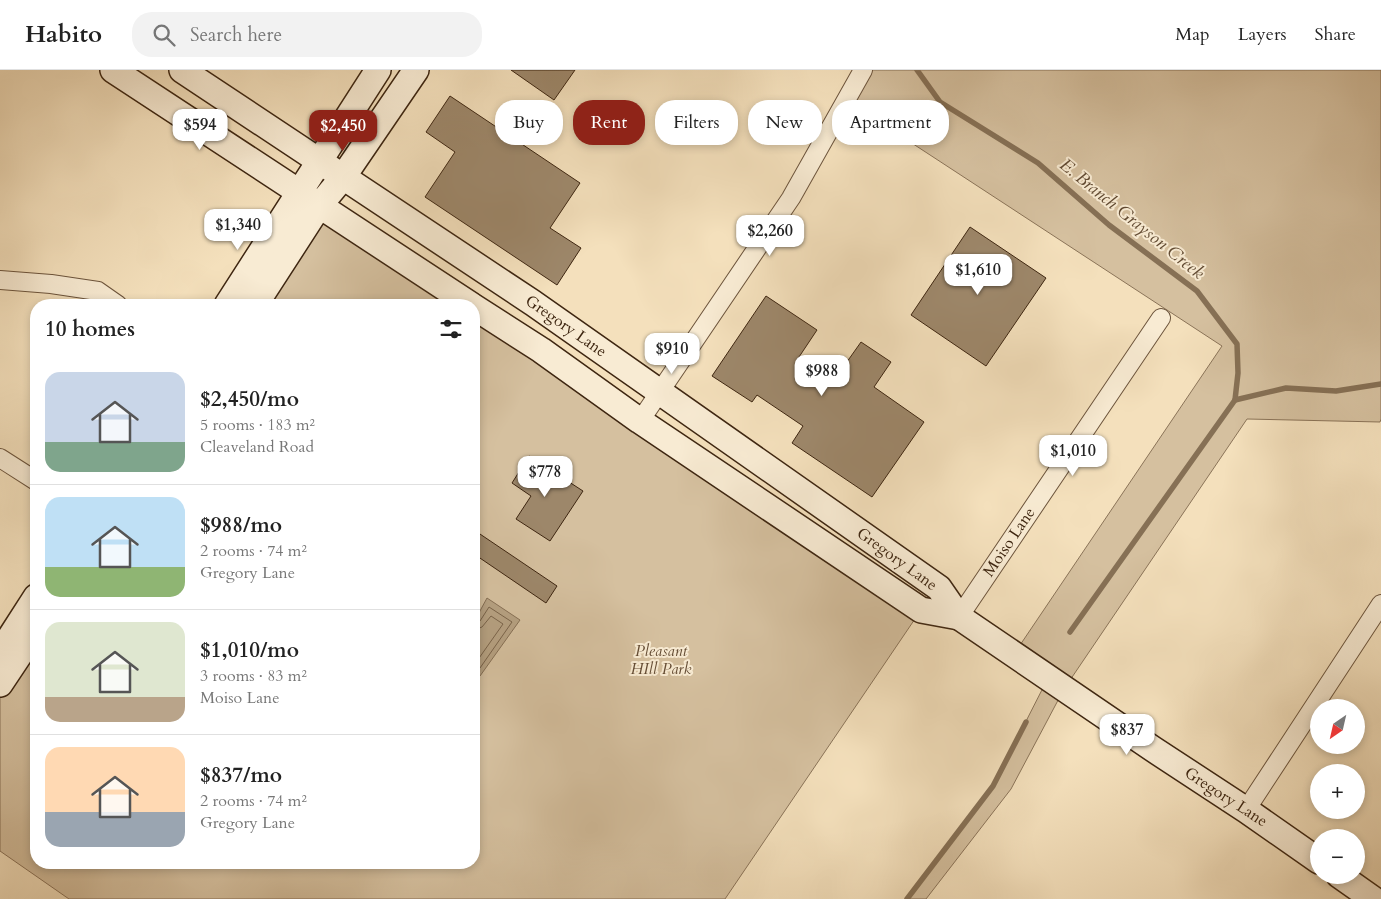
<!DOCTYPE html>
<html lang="en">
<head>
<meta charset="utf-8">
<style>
	:root { --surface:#fff; --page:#f2f2f2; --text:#222; --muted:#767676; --line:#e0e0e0; --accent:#8f2418 }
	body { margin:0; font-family:Cardo,serif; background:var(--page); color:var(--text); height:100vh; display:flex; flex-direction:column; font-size:19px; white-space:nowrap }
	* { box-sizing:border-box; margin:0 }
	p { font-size:16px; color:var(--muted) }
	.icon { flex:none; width:28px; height:28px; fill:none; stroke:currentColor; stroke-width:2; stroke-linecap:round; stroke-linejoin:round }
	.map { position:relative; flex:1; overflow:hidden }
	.side { position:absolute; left:30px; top:229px; width:450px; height:570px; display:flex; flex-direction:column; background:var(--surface); border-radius:20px; box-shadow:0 2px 8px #0003 }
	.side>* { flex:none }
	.top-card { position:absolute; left:495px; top:30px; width:475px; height:45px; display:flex; gap:10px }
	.needle { width:32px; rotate:214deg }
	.controls { position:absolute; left:1310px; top:629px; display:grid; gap:10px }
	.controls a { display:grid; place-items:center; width:55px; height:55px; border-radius:50%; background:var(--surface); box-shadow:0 2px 8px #0003; font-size:25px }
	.price { position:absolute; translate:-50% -42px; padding:0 11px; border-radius:10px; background:#fff; color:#222; font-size:16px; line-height:32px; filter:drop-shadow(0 1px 2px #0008) }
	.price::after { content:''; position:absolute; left:50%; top:30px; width:15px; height:11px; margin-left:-8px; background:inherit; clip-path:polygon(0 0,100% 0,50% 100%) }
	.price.selected { background:var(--accent); color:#fff }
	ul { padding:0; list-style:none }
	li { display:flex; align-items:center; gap:15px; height:125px; padding:0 15px }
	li+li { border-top:1px solid var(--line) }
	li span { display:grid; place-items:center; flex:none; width:140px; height:100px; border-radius:15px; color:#555 }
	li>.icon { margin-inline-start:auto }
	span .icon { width:60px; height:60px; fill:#fffc; stroke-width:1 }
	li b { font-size:21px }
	h2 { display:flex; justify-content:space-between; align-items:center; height:60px; padding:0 15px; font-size:21px }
	.tag { padding:0 18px; border-radius:20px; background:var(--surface); box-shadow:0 2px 8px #0003; font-size:18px; line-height:45px }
	.tag.selected { background:var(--accent); color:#fff }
	header { display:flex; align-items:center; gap:30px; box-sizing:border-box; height:70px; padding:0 25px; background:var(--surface); border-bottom:1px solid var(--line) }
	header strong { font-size:24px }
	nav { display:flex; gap:28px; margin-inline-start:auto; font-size:18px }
	.search { width:350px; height:45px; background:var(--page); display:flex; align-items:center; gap:12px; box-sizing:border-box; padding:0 18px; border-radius:20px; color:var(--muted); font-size:19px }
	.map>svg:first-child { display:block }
	.green { fill:#d5c09f; stroke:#8a7358 }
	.water { fill:#b6a182; stroke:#867055 }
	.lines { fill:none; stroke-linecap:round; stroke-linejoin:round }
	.shore { stroke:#7a644a; stroke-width:1 }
	.stream { stroke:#867055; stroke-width:5.5 }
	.building { fill:#9d876a; stroke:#3e2611 }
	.street-casing { stroke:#6c543c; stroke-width:20 }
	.secondary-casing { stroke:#3e2611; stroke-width:28 }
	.street { stroke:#f8ebd3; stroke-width:18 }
	.secondary { stroke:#f8ebd3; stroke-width:25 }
	.labels { text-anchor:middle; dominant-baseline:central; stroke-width:4; stroke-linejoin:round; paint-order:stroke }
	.street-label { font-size:16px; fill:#3e2611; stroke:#f8ebd3 }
	.park-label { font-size:16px; font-style:italic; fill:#644c34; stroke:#f8ebd3 }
	.water-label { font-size:18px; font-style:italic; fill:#624b33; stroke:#f8ebd3 }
</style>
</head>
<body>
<header>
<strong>Habito</strong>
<div class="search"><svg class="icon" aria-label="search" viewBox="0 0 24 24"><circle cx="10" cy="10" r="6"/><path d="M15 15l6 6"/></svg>Search here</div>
<nav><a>Map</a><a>Layers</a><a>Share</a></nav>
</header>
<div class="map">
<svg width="1381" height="829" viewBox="0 0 1381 829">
	<rect width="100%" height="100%" fill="#f4e0bc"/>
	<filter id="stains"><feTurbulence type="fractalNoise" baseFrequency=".004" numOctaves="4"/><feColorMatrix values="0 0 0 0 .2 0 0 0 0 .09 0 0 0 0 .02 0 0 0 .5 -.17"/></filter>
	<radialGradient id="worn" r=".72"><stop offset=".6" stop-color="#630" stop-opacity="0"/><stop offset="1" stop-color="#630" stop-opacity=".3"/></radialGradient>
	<g class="green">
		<path d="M 863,0 L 1381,0 L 1381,349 L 1380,352 L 1247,349 L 1064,619 L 1011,719 L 926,829 L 907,829 L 993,716 L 1048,608 L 1014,584 L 1222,276 L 846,30 Z"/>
		<path d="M 319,136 L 471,235 L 255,235 Z"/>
		<path d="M 474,237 L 921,540 L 725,829 L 69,829 L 0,781 L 0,614 L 36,560 L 36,792 L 474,792 Z"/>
	</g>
	<path class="water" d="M 487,528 L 520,550 L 480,606 L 474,602 L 474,552 Z"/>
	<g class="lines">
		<g class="shore">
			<path d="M 474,553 L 480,551 L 489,537 L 512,552 L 480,598 L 474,598"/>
			<path d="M 474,560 L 482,557 L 491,546 L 503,554 L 477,591 L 474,592"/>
		</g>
		<g class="stream">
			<path d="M 917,0 L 940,32 L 1038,93 L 1109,155 L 1197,221 L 1237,274 L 1238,303 L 1235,330 L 1070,562"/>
			<path d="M 1235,330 L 1286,318 L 1336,321 L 1381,314"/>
			<path d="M 907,829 L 993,716 L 1026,652"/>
		</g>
	</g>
	<g class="building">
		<path d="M 511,0 L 575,0 L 554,30 Z"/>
		<path d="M 450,26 L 580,113 L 550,158 L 581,178 L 557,215 L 425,127 L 455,82 L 426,62 Z"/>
		<path d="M 970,157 L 1046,208 L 986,296 L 911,245 Z"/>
		<path d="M 766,226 L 817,260 L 797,290 L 832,313 L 861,272 L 891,292 L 874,317 L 924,352 L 872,427 L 792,373 L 803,356 L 757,325 L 752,332 L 712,306 Z"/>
		<path d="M 529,386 L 583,421 L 550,471 L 516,449 L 531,426 L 512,413 Z"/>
		<path d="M 474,460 L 557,516 L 546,533 L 474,484 Z"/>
	</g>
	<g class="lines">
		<g class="street-casing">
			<g id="street">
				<path d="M 0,210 L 51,214 L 98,221 L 118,235"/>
				<path d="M 640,351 L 791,128 L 863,0"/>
				<path d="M 0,388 L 36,411"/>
				<path d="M 959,547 L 1161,248"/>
				<path d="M 1246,740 L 1381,534"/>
			</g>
		</g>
		<g class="secondary-casing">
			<g id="secondary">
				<path d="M 113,0 L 471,235"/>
				<path d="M 182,0 L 533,233 L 939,518 L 959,547 L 1153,679 L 1246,740 L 1319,791"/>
				<path d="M 227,235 L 378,0"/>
				<path d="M 255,235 L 319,136 L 343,107 L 416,0"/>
				<path d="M 474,237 L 541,280 L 640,351 L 921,540 L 959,547"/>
				<path d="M 0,583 L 36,527"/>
				<path d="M 0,614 L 36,560"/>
				<path d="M 1339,805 L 1373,829"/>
			</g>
		</g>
		<use href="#street" class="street"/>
		<use href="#secondary" class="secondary"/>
	</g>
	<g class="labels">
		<g class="street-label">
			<text transform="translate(566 256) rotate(35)">Gregory Lane</text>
			<text transform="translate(1009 472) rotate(-56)">Moiso Lane</text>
			<text transform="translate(897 489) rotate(36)">Gregory Lane</text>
			<text transform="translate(1226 727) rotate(33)">Gregory Lane</text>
		</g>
		<g class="park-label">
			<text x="661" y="581">Pleasant<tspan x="661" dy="18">HIll Park</tspan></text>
		</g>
		<g class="water-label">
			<text transform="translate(1132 149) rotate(39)">E. Branch Grayson Creek</text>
		</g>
	</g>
	<rect width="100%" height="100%" filter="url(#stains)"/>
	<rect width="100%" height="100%" fill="url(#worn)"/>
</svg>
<div class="controls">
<a><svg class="needle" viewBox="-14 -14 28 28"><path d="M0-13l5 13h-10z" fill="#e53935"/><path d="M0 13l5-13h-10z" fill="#767676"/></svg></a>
<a>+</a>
<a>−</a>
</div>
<b class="price" style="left:200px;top:81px">$594</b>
<b class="price selected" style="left:343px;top:82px">$2,450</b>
<b class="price" style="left:238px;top:181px">$1,340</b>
<b class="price" style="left:770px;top:187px">$2,260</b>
<b class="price" style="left:978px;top:226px">$1,610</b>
<b class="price" style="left:672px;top:305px">$910</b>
<b class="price" style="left:822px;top:327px">$988</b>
<b class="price" style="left:1073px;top:407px">$1,010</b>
<b class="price" style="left:545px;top:428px">$778</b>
<b class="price" style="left:1127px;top:686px">$837</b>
<div class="top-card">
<a class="tag">Buy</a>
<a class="tag selected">Rent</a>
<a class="tag">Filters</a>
<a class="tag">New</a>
<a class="tag">Apartment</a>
</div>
<section class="side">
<h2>10 homes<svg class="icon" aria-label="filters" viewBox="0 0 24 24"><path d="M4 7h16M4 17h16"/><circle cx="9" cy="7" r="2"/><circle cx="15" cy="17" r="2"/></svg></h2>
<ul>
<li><span style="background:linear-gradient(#c9d6e8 70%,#7fa58c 0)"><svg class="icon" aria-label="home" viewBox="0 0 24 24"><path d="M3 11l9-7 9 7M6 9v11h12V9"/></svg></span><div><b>$2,450/mo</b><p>5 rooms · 183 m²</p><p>Cleaveland Road</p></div></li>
<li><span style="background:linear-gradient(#bfe0f5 70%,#8fb573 0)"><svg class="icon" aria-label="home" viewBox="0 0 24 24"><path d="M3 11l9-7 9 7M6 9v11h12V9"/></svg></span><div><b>$988/mo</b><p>2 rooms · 74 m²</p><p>Gregory Lane</p></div></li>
<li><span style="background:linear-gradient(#dfe7d0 75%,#b9a48a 0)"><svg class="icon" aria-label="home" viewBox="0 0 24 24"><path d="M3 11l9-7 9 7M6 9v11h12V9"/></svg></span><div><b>$1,010/mo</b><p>3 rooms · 83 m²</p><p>Moiso Lane</p></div></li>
<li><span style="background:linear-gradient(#ffd9b3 65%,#9aa5b1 0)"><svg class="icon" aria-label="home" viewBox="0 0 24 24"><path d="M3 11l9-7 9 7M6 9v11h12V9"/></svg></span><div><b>$837/mo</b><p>2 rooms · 74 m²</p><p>Gregory Lane</p></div></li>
</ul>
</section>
</div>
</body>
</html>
